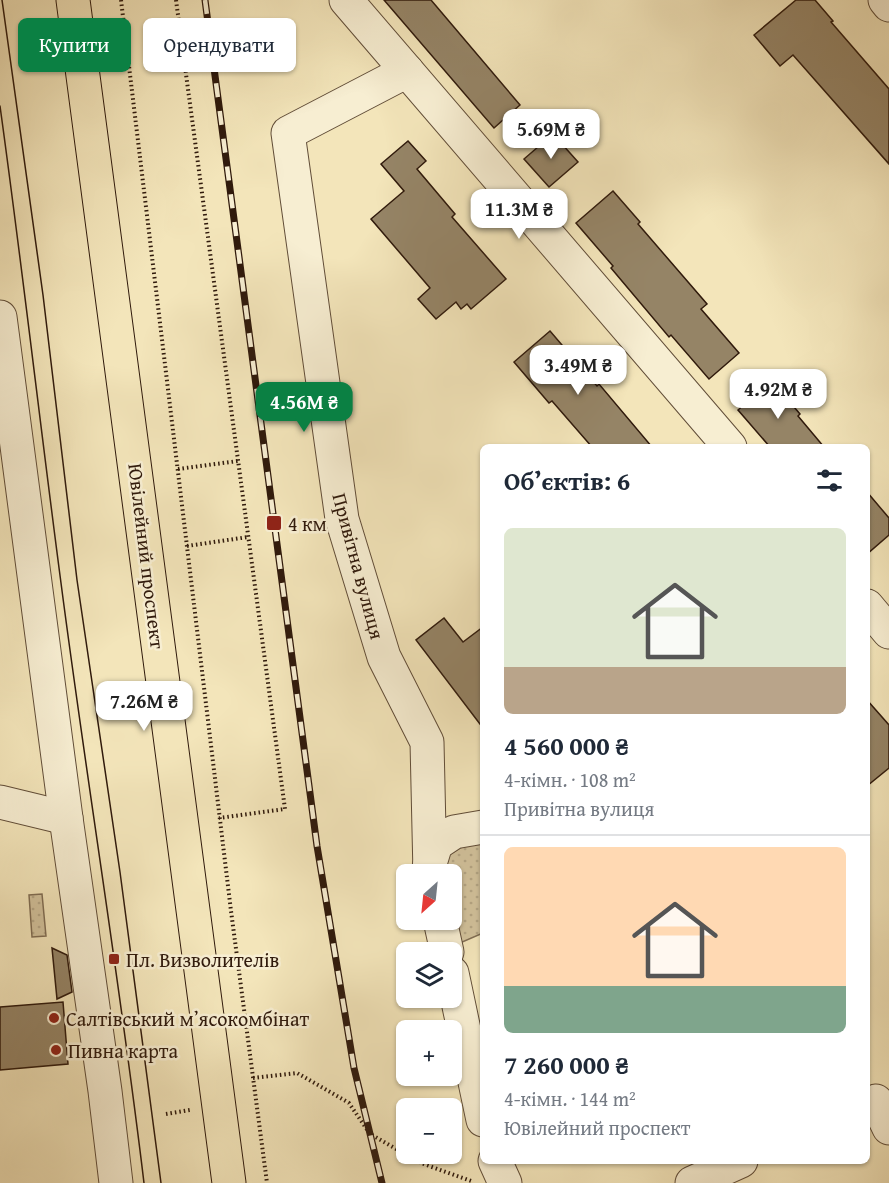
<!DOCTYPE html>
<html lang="uk">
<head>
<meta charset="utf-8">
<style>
	:root { --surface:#fff; --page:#f2f2f3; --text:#1f2937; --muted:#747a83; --line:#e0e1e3; --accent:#0b8043 }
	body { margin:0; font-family:"Gentium Book Plus",serif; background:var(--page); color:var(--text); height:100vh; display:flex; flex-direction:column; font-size:22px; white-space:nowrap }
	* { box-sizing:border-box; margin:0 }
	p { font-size:20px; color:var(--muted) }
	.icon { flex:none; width:33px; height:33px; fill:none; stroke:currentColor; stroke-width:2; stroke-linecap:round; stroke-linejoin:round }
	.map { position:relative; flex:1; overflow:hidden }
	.side { position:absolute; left:480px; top:444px; width:390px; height:720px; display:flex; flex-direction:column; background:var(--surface); border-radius:9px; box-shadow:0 2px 4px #0004 }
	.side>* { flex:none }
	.hud { position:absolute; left:18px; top:18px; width:372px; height:54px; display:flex; gap:12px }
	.needle { width:39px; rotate:207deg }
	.tools { position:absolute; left:396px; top:864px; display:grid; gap:12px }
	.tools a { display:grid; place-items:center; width:66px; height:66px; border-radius:9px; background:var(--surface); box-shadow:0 2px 4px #0004; font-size:30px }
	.price { position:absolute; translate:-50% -51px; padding:0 14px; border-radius:12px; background:#fff; color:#222; font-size:20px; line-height:39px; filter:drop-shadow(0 2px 3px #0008) }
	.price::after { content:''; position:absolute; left:50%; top:36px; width:18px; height:14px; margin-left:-9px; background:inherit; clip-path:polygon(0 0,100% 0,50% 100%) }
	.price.on { background:var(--accent); color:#fff }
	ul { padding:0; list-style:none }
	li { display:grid; align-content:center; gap:12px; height:318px; padding:0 24px }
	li+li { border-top:2px solid var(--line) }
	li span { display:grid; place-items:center; height:186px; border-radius:9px; color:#555 }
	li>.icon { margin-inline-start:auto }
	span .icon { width:108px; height:108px; fill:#fffc; stroke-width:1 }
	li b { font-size:26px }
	h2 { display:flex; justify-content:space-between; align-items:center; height:72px; padding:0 24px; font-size:26px }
	.chip { padding:0 21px; border-radius:9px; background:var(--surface); box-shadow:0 2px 4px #0004; font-size:21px; line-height:54px }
	.chip.on { background:var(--accent); color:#fff }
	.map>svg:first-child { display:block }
	.grass { fill:url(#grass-dots); stroke:#816e54; stroke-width:1.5 }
	.building { fill:#958466; stroke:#301a0c; stroke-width:1.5 }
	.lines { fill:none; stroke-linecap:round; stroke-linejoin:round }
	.minor-casing { stroke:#614d38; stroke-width:35 }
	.major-casing { stroke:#301a0c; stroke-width:35 }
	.path { stroke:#301a0c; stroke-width:4; stroke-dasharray:1.5 3; stroke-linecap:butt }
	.minor { stroke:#f7eed2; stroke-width:33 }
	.major { stroke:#f3e5ba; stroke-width:33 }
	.tram { stroke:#301a0c; stroke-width:1.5 }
	.rail-casing { stroke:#301a0c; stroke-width:7 }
	.rail { stroke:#f7eed2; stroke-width:4.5; stroke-dasharray:14; stroke-linecap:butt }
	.poi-dot { fill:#8f2418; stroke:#f7eed2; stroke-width:2 }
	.labels { text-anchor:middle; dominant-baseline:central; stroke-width:5; stroke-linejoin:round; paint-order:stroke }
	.poi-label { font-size:20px; fill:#301a0c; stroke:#f7eed2; text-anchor:start }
	.street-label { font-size:20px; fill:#301a0c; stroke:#f7eed2 }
</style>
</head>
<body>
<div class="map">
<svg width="889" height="1183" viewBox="0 0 889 1183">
	<defs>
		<pattern id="grass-dots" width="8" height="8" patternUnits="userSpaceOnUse" patternTransform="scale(1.5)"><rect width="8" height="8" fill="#d2c29c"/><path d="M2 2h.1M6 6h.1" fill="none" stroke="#b5a685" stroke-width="1.8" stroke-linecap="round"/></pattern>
	</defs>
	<rect width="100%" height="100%" fill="#f3e5ba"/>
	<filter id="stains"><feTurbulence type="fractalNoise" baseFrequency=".00333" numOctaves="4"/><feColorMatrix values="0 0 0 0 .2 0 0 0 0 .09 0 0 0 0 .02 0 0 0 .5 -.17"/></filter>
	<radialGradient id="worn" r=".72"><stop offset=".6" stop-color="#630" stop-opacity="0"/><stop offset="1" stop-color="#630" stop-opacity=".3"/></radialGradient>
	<g class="grass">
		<path d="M 483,839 L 483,933 L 460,943 L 452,911 L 452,874 L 444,874 L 449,855 L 468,843 Z"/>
		<path d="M 42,894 L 46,936 L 32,937 L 29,895 Z"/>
	</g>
	<g class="building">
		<path d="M 384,0 L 431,0 L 520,105 L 494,128 Z"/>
		<path d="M 796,0 L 815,0 L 833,21 L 831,22 L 889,89 L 889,164 L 793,55 L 780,66 L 754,35 Z"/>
		<path d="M 553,134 L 578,162 L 549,187 L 524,159 Z"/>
		<path d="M 408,141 L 426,161 L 417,169 L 455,214 L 452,217 L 506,279 L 471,309 L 467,304 L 461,309 L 456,302 L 436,319 L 418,299 L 430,288 L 371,219 L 404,191 L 381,164 Z"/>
		<path d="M 613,191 L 640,222 L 638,224 L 707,304 L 701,309 L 739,353 L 709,379 L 671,335 L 669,337 L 611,268 L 613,266 L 576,223 Z"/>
		<path d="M 550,331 L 597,386 L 599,384 L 652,447 L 592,447 L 552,401 L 549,403 L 514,362 Z"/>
		<path d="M 772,381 L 800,414 L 798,416 L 824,447 L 770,447 L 738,410 Z"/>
		<path d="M 867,492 L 889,518 L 889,535 L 867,554 Z"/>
		<path d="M 444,618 L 463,642 L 483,627 L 483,728 L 416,640 Z"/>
		<path d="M 867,700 L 889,725 L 889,768 L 867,786 Z"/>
		<path d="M 52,948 L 67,955 L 72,992 L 57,999 Z"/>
		<path d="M 63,1002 L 68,1064 L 0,1070 L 0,1007 Z"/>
	</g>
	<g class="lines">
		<g class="minor-casing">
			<g id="minor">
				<path d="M 346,0 L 730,447"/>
				<path d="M 885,0 L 889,5"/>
				<path d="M 407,71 L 288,133 L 342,519 L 384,657 L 427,742 L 430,874"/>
				<path d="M 0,317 L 66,818 L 105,1091 L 116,1183"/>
				<path d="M 867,606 L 889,632"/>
				<path d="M 0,802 L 66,818"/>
				<path d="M 429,867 L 436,844 L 454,832 L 483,827"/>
				<path d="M 440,920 L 447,952"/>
				<path d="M 452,973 L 483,1120"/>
				<path d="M 876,1101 L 889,1128"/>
				<path d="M 495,1161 L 505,1183"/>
				<path d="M 692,1183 L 741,1161"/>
			</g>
		</g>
		<g class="major-casing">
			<path id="major" d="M 73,0 L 229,1183"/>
		</g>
		<g class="path">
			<path d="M 121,0 L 231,911 L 267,1183"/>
			<path d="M 176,0 L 285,809 L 219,818"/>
			<path d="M 178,469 L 238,461"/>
			<path d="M 187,546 L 248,537"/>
			<path d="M 253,1078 L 297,1073 L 349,1103 L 370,1134 L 421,1163 L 471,1181"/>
			<path d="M 166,1114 L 190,1110"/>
		</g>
		<use href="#minor" class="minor"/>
		<use href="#major" class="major"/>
		<g class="tram">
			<path d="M 2,0 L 43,295 L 77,580 L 120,872 L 161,1183"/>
			<path d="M 0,106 C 22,265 40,424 61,583 C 87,783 120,982 144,1183"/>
		</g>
		<g class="rail-casing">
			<path id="rail" d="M 205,0 L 317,846 L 354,1068 L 382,1183"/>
		</g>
		<use href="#rail" class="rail"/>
	</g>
	<g class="poi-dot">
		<rect x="266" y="515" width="16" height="16" rx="3"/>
		<rect x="108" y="953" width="12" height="12" rx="3"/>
		<circle cx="54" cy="1018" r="6"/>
		<circle cx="56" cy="1050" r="6"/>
	</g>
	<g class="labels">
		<g class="poi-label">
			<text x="288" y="523">4 км</text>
			<text x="126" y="959">Пл. Визволителів</text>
			<text x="66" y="1018">Салтівський мʼясокомбінат</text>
			<text x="68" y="1050">Пивна карта</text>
		</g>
		<g class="street-label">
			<text transform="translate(147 556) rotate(83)">Ювілейний проспект</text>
			<text transform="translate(359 566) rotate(75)">Привітна вулиця</text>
		</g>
	</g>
	<rect width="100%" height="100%" filter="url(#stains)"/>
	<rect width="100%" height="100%" fill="url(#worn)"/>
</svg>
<div class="tools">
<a><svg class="needle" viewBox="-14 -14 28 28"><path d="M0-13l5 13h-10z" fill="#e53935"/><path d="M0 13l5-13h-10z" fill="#747a83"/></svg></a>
<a><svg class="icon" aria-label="layers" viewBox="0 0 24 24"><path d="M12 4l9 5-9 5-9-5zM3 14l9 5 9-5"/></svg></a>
<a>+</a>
<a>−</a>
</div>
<b class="price" style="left:551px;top:160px">5.69M ₴</b>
<b class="price" style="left:519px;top:240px">11.3M ₴</b>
<b class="price" style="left:578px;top:396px">3.49M ₴</b>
<b class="price" style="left:778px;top:420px">4.92M ₴</b>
<b class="price on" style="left:304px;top:433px">4.56M ₴</b>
<b class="price" style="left:144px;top:732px">7.26M ₴</b>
<div class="hud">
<a class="chip on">Купити</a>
<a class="chip">Орендувати</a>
</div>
<section class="side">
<h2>Об’єктів: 6<svg class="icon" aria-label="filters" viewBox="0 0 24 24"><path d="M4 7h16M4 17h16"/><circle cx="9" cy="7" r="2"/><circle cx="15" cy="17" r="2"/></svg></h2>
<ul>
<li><span style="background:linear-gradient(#dfe7d0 75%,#b9a48a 0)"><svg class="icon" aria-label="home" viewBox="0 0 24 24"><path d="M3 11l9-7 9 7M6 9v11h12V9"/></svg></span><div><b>4 560 000 ₴</b><p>4-кімн. · 108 m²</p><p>Привітна вулиця</p></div></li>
<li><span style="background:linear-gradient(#ffd9b3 75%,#7fa58c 0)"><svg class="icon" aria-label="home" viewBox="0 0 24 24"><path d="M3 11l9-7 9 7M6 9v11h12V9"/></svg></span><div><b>7 260 000 ₴</b><p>4-кімн. · 144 m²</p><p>Ювілейний проспект</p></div></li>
</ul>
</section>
</div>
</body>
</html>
